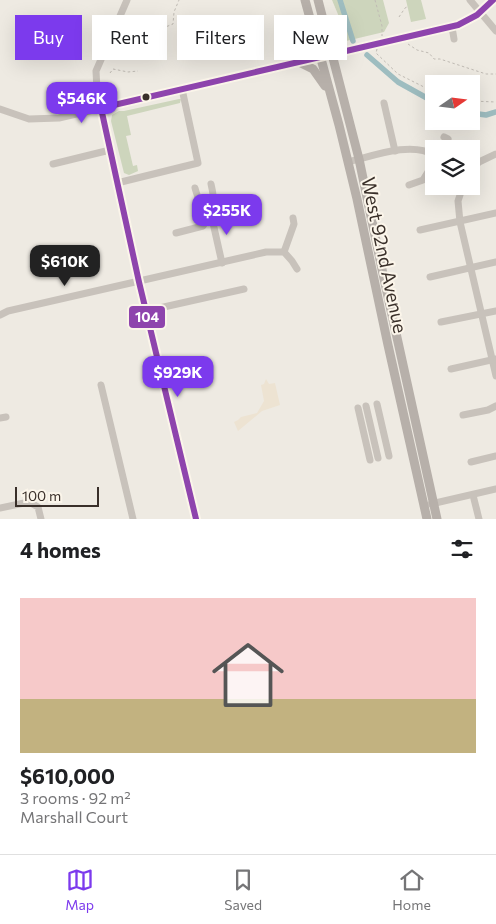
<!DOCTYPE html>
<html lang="en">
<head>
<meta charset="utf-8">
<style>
	:root { --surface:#fff; --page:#f2f2f2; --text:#202124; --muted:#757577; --line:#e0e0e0; --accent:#7c3aed }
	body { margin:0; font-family:Commissioner,sans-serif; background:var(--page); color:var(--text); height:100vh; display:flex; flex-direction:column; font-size:19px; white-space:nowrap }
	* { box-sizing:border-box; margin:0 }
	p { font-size:16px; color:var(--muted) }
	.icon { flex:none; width:28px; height:28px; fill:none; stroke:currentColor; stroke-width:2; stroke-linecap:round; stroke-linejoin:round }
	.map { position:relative; height:519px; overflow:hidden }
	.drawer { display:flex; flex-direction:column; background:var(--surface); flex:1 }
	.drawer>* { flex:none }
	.banner { position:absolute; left:15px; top:15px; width:466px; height:45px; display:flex; gap:10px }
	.needle { width:32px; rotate:76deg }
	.fabs { position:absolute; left:425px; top:75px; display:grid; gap:10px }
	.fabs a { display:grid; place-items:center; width:55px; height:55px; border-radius:0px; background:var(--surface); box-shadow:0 5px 20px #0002; font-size:25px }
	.scale { position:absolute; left:15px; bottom:12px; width:84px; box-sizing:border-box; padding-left:5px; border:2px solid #392f29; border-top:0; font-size:14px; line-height:18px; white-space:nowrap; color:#392f29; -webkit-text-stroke:4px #fbf5ea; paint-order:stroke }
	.price { position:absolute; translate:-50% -42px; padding:0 11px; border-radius:10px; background:var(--accent); color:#fff; font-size:16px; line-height:32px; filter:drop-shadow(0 1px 2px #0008) }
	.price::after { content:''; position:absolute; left:50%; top:30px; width:15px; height:11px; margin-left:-8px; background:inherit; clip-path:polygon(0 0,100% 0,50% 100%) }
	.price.selected { background:#222; color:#fff }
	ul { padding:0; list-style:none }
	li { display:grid; align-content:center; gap:10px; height:265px; padding:0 20px }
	li span { display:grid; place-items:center; height:155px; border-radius:0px; color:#555 }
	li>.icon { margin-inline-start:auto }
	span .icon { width:90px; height:90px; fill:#fffc; stroke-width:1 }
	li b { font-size:21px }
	h2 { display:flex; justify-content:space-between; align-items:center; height:60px; padding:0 20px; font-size:21px }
	.chip { padding:0 18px; border-radius:0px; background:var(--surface); box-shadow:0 5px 20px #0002; font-size:18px; line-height:45px }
	.chip.selected { background:var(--accent); color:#fff }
	.dock { display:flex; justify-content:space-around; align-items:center; height:70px; border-top:1px solid var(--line); background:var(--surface); font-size:14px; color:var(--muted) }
	.dock a { display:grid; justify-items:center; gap:2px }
	.dock .selected { color:var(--accent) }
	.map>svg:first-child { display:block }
	.green { fill:#cdd5bc }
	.plaza { fill:#ede3d2 }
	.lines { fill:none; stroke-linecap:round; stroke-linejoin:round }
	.canal { stroke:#9ebdc0; stroke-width:5.5 }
	.path { stroke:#c0bbb4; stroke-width:1; stroke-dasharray:2.5 2.5; stroke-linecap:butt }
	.minor { stroke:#c8c2bb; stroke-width:7 }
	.major { stroke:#b7b0aa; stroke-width:9 }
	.bus-1-casing { stroke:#fbf5ea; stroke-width:10 }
	.bus-1 { stroke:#8e44ad; stroke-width:6 }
	.bus-dot { fill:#392f29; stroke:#fbf5ea; stroke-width:2 }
	.labels { text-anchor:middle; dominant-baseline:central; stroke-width:4; stroke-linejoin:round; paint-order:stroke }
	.street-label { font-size:19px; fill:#392f29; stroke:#fbf5ea }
	.line-badge { stroke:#fbf5ea; stroke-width:2 }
	.badge-label { font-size:14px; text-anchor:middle; font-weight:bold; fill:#fff }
</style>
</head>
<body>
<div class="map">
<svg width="496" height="519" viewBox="0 0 496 519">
	<rect width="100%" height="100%" fill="#eeeae2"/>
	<g class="green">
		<path d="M 332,0 L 383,0 L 389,23 L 384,32 L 346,41 L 345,31 Z"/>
		<path d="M 406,0 L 421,0 L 426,19 L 411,22 Z"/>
		<path d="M 179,99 L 181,99 L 180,103 L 127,116 L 131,135 L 126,136 L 133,166 L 137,165 L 138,171 L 129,175 L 124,173 L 111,121 L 112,115 L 119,111 L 124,111 Z"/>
	</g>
	<path class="plaza" d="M 266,379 L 269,384 L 275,383 L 280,405 L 262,411 L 238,431 L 234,422 L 238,420 L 241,417 L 257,413 L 264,401 L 261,385 L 264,384 Z"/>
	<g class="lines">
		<g class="canal">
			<path d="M 340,0 L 353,41"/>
			<path d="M 367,55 L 398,82 L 434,102"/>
			<path d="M 471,113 L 486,115 L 496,112"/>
		</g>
		<g class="path">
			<path d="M 375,0 L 382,26 L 382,36"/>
			<path d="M 399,17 L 405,8 L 407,7"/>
			<path d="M 153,32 L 173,24 L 174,12 L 179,0"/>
			<path d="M 408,44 L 417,50 L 429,53 L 434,59 L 440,59 L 486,74 L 496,74"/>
			<path d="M 377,49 L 376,53 L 398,74 L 434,92"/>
			<path d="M 110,73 L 113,69 L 128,72 L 138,71"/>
			<path d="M 471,101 L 496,102"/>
		</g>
		<g class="minor">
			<path d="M 127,0 L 96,71 L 97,90 L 139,282 L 196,519"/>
			<path d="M 470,0 L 496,31"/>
			<path d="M 452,27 L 454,39"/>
			<path d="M 129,37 L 137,36"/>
			<path d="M 384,103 L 395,151"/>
			<path d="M 0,109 L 29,119 L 59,118 L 458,25 C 473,19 483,12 493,0"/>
			<path d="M 442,149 L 448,139 L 444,137"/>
			<path d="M 348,162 C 373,156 411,141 434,155"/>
			<path d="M 53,164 L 110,150"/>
			<path d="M 471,171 L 479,162 L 496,154"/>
			<path d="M 117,183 L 198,163 L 182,89"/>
			<path d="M 409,185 L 423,180 L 434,162"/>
			<path d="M 463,186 L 458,201 L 460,222 L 496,376"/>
			<path d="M 195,188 C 203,219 220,222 248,216"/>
			<path d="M 211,214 L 222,263"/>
			<path d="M 211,214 L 221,207 L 247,201"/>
			<path d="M 420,230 L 496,213"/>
			<path d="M 176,233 L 203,226 C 214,207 216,205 211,184"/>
			<path d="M 284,252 L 294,224 L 293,218"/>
			<path d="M 430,277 L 496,262"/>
			<path d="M 146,311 L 244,289"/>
			<path d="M 0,315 L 8,311 L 266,252 L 284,252 L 292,261 L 297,269"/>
			<path d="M 441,322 L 496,311"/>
			<path d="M 451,369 L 496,359"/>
			<path d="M 101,385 L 133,519"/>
			<path d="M 377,404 L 389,456"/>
			<path d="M 366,406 L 378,458"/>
			<path d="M 358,408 L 370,460"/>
			<path d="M 463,415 L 488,410 L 496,406"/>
			<path d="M 0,418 L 6,417"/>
			<path d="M 471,462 L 496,456"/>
			<path d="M 473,495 L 479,519"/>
			<path d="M 431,504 L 496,489"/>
			<path d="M 0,508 L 29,502 L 38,507 L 41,519"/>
		</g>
		<g class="major">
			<path d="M 305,0 L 339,125 L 357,199 L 388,345 L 427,519"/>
			<path d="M 318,0 L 359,159 L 383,274 L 437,519"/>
			<path d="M 299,62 L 313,69 L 325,86"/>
		</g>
		<g class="bus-1-casing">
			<path id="bus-1" d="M 196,519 L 139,282 L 101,108 L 458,25 L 477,15 L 493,0"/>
		</g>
		<use href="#bus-1" class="bus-1"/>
	</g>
	<circle class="bus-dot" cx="146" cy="97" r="4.5"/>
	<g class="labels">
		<g class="street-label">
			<text transform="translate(385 255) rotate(78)">West 92nd Avenue</text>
		</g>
	</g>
	<rect class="line-badge" x="128" y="305" width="38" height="24" rx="5" fill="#8e44ad"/>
	<g class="badge-label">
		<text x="147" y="322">104</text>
	</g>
</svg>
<div class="fabs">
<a><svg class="needle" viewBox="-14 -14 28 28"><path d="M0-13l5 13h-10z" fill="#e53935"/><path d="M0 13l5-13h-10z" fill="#757577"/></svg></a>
<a><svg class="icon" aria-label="layers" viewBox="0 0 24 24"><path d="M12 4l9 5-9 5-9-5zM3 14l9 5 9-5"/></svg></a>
</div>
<div class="scale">100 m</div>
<b class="price" style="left:82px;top:124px">$546K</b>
<b class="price" style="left:227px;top:236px">$255K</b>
<b class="price selected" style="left:65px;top:287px">$610K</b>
<b class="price" style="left:178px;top:398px">$929K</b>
<div class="banner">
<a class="chip selected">Buy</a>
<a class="chip">Rent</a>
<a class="chip">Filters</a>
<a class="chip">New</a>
</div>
</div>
<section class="drawer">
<h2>4 homes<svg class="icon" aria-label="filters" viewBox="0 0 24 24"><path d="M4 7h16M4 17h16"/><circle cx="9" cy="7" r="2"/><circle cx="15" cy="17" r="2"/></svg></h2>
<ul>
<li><span style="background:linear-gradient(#f6c9c9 65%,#c2b280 0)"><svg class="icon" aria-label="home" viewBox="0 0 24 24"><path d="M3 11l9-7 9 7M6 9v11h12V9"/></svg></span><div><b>$610,000</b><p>3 rooms · 92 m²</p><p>Marshall Court</p></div></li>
</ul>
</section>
<nav class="dock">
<a class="selected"><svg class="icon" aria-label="map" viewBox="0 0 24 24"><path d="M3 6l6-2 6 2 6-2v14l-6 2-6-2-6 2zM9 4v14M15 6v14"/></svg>Map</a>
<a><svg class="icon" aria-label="saved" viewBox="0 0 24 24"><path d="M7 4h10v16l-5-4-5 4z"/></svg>Saved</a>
<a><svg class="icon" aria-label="home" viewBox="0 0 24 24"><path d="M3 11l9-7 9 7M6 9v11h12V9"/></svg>Home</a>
</nav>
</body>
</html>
